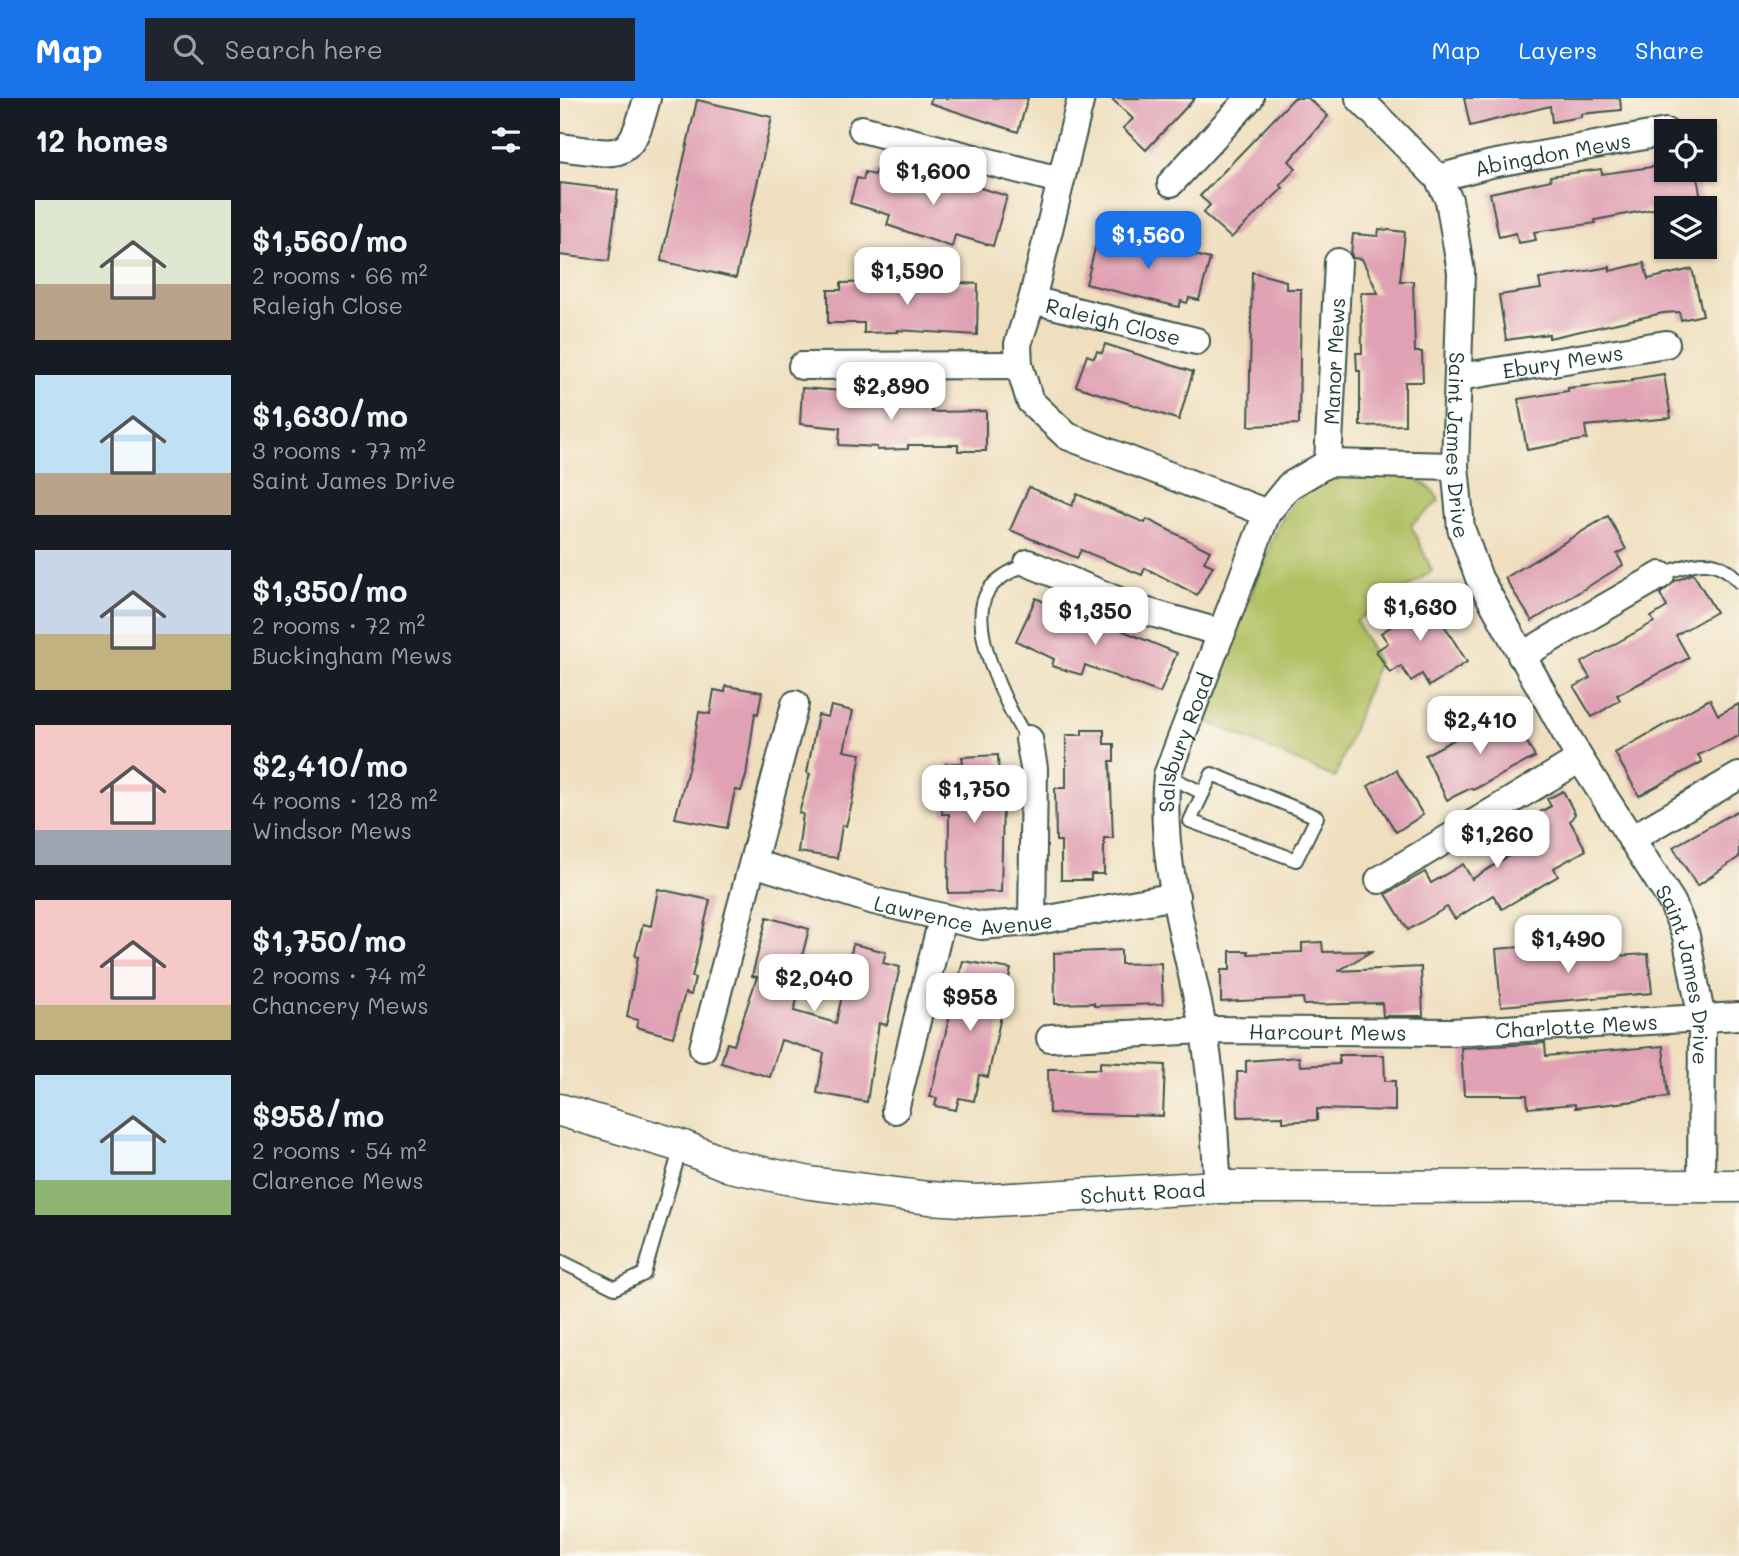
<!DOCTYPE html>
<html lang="en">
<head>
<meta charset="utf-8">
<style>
	:root { --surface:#171b24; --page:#20242c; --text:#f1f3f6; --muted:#9ea1a6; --accent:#1a73e8 }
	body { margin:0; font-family:Mali,sans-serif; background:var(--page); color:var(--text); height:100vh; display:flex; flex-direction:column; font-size:26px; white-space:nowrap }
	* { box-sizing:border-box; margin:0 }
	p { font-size:23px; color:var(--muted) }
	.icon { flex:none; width:38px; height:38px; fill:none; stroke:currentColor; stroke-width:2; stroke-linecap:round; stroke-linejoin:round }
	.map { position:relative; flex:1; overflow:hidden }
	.sheet { display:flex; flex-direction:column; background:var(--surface); width:560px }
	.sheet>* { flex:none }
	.controls { position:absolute; left:1094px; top:21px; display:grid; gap:14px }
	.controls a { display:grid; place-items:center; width:63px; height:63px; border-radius:0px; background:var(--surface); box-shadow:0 2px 5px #0004; font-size:35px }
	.price { position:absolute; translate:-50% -60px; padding:0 16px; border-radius:14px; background:#fff; color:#222; font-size:23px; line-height:46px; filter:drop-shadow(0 2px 4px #0008) }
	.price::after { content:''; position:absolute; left:50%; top:42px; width:21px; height:16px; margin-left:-10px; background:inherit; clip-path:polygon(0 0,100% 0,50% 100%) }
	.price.current { background:var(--accent); color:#fff }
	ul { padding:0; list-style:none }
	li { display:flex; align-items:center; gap:21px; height:175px; padding:0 35px }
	li span { display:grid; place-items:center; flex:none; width:196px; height:140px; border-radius:0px; color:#555 }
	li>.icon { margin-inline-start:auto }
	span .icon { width:84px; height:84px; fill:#fffc; stroke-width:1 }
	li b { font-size:30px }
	h2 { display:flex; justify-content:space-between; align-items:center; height:84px; padding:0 35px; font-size:30px }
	header { display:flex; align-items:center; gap:42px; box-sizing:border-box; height:98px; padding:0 35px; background:var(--accent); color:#fff }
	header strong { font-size:33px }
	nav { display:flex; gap:38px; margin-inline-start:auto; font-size:24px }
	.search { width:490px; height:63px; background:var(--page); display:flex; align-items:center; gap:18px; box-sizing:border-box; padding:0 24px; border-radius:0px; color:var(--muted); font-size:26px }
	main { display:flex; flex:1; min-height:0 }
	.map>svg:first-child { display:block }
	.green { fill:#b2c063; stroke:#687e4c; stroke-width:2 }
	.building { fill:#e0a1b4 }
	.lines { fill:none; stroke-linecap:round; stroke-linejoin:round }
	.service-casing { stroke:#3e5549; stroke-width:16 }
	.minor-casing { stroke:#3e5549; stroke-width:30 }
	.tertiary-casing { stroke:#3e5549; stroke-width:35 }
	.service { stroke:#fff; stroke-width:12 }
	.minor { stroke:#fff; stroke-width:26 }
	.tertiary { stroke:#fff; stroke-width:32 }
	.labels { text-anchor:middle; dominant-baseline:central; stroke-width:7; stroke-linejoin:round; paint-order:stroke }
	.street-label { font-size:21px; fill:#1f3d34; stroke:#fbf7ec }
</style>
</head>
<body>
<header>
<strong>Map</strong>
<div class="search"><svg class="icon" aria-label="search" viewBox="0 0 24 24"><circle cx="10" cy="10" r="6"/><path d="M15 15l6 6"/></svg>Search here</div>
<nav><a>Map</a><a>Layers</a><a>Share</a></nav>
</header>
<main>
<section class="sheet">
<h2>12 homes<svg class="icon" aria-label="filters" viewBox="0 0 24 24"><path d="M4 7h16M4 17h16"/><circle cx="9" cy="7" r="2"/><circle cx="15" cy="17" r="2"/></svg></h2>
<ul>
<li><span style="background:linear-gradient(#dfe7d0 60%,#b9a48a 0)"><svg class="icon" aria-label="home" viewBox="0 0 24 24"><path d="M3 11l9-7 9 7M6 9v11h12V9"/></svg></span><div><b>$1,560/mo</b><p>2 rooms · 66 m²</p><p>Raleigh Close</p></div></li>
<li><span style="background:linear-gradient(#bfe0f5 70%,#b9a48a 0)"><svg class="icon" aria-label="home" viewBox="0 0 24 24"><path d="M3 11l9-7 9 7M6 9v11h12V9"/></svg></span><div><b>$1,630/mo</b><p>3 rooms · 77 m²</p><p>Saint James Drive</p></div></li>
<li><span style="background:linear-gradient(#c9d6e8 60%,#c2b280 0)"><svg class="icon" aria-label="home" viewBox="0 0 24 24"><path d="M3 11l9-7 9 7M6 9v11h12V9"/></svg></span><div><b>$1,350/mo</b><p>2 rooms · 72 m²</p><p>Buckingham Mews</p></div></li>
<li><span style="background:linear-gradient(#f6c9c9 75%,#9aa5b1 0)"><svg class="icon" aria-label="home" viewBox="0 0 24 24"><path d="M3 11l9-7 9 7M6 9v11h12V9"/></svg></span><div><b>$2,410/mo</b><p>4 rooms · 128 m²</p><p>Windsor Mews</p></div></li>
<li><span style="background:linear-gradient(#f6c9c9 75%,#c2b280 0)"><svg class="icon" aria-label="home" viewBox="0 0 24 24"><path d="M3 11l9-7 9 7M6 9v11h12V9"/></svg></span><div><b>$1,750/mo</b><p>2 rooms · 74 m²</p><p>Chancery Mews</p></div></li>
<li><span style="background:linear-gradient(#bfe0f5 75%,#8fb573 0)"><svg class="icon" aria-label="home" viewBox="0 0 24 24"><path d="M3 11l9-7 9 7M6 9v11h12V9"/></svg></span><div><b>$958/mo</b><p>2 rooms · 54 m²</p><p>Clarence Mews</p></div></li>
</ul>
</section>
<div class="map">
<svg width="1179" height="1458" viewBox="0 0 1179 1458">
	<rect width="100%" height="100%" fill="#fbf7ec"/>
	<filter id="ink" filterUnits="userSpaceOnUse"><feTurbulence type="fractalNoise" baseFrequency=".0143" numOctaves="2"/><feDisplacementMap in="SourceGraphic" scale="14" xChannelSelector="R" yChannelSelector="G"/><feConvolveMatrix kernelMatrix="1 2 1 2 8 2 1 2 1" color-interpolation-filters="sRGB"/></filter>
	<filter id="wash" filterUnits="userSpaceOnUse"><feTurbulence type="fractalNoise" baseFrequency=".00686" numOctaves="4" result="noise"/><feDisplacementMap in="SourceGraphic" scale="28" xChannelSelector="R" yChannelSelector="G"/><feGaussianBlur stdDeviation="1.57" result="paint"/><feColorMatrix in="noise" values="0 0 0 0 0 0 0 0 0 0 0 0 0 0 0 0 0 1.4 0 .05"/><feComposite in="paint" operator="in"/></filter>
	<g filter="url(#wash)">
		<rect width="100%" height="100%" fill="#efdfbf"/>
		<path class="green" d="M 790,375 C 821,377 864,370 879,403 L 851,427 L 872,473 L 796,523 L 818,564 L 775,680 L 642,621 L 717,430 C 737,395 751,384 790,375 Z"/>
		<g id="blocks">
			<g class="building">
				<path d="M 371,0 L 468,0 L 458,34 L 370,5 Z"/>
				<path d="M 551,0 L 635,0 L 586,52 L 563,30 L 573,21 Z"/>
				<path d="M 734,0 L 748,0 L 768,18 L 729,63 L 736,70 L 720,87 L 723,90 L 671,140 L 643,115 L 650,107 L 640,98 Z"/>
				<path d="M 904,0 L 1060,0 L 1061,12 L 1021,16 L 1021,19 L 992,24 L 990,8 L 910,28 Z"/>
				<path d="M 137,2 L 212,19 L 176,180 L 101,163 Z"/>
				<path d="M 1106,67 L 1106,72 L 1136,72 L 1141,102 L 1035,122 L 1036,125 L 974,134 L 976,142 L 958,145 L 956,135 L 939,139 L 930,95 L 991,82 L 990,78 L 1041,71 L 1042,76 Z"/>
				<path d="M 316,72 L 356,85 L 359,75 L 392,86 L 394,82 L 447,98 L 433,148 L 395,137 L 392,149 L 327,127 L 330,117 L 290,105 L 297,80 L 303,82 L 305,74 L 314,77 Z"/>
				<path d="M 0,85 L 58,92 L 49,163 L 0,157 Z"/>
				<path d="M 819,131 L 845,134 L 840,183 L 853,183 L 855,254 L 862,254 L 863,284 L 845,284 L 845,327 L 800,328 L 800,273 L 797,273 L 796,255 L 802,255 L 801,195 L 818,195 L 802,161 L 793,160 L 791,156 L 793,136 L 818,138 Z"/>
				<path d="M 556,136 L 650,161 L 639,202 L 629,200 L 627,205 L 621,203 L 619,209 L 526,186 L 537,143 L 553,147 Z"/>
				<path d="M 1084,165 L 1088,181 L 1132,171 L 1143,217 L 1121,222 L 1119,214 L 1103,215 L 989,240 L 989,236 L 946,242 L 939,197 L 981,191 L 979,181 L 1050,169 L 1050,173 Z"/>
				<path d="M 692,174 L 726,183 L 726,191 L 741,191 L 739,326 L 689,328 Z"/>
				<path d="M 365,183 L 418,186 L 417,237 L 337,232 L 338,234 L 304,235 L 304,225 L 268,225 L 268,192 L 281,192 L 281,185 Z"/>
				<path d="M 545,246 L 633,274 L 619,322 L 516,288 L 527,257 L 534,260 L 537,253 L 542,255 Z"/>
				<path d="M 1104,276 L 1111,320 L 1025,328 L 1027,341 L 967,352 L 958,301 L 1008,293 L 1008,290 L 1072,283 L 1072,281 Z"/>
				<path d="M 242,290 L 311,295 L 310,303 L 372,304 L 372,314 L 426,313 L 426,353 L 398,353 L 398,347 L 348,347 L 348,351 L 317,352 L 317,349 L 279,347 L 280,330 L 240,326 Z"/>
				<path d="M 469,389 L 512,408 L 517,396 L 585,425 L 587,421 L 650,453 L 644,464 L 653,468 L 637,497 L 585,470 L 582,477 L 521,452 L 517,460 L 450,432 Z"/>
				<path d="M 1048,418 L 1066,451 L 1057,456 L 1063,467 L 972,523 L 945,480 Z"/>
				<path d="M 1133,475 L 1156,514 L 1116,537 L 1129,560 L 1057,597 L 1060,602 L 1032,619 L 1014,589 L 1030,580 L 1021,565 L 1094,524 L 1091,519 L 1107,509 L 1100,496 L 1115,483 Z"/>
				<path d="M 864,495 L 907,564 L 869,588 L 862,576 L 851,583 L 841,568 L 830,575 L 816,553 L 828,545 L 821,535 L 835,526 L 829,516 Z"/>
				<path d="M 476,500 L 522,522 L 524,517 L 534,521 L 617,555 L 600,595 L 525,567 L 522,577 L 492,568 L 494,561 L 456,543 Z"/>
				<path d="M 166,588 L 202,594 L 198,616 L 195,615 L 186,678 L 181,693 L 175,692 L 167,730 L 115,720 L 131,660 L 139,614 L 150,616 L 154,592 L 165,594 Z"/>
				<path d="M 1150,601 L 1158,617 L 1179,606 L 1179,638 L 1138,657 L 1142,664 L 1079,698 L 1055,655 Z"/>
				<path d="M 271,608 L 293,613 L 284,653 L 301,656 L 292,705 L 286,728 L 282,727 L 277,760 L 238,754 L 243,716 L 239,715 L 250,676 L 247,675 L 254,637 L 258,617 L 268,619 Z"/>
				<path d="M 950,612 L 975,659 L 913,692 L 911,690 L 887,702 L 865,657 Z"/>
				<path d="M 522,632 L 544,632 L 544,646 L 554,646 L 554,663 L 550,663 L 553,740 L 544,740 L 544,776 L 531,776 L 531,782 L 501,782 L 501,743 L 496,743 L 495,690 L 506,690 L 506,637 L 522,637 Z"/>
				<path d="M 438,657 L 440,706 L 443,706 L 441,794 L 388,795 L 389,716 L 382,716 L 384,687 L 387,687 L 386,666 L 403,665 L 402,659 Z"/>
				<path d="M 836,672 L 863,717 L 836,734 L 808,688 Z"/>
				<path d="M 1003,693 L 1015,716 L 1010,723 L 1026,752 L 994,770 L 998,778 L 942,811 L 933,797 L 895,821 L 887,809 L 848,832 L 826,796 L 865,774 L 871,785 L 903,766 L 912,781 L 963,749 L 953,729 L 991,708 L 987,701 Z"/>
				<path d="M 1179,712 L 1179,759 L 1137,788 L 1113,749 Z"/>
				<path d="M 98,791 L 150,802 L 132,879 L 135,880 L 131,897 L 125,895 L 113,939 L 76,929 L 78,922 L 67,919 L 78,859 L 75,858 L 83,826 L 91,828 Z"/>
				<path d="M 207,819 L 249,831 L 238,874 L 244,875 L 234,913 L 276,925 L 293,846 L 326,854 L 323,865 L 340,869 L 327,927 L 319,925 L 307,1004 L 257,995 L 264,955 L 221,942 L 210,979 L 161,965 L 167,945 L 174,947 L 197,879 L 192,878 Z"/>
				<path d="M 762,844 L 763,854 L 812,853 L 778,873 L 861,869 L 863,918 L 823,918 L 822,905 L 744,907 L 743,900 L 661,904 L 661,872 L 670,872 L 670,853 L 688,853 L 688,856 L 742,854 L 742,845 Z"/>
				<path d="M 972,848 L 972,851 L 1036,848 L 1037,859 L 1088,856 L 1092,895 L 941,908 L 936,851 Z"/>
				<path d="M 561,852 L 561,866 L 601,865 L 603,906 L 534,908 L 534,905 L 495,906 L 494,855 Z"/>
				<path d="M 403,863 L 451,871 L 428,979 L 419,977 L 414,1003 L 399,1000 L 396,1012 L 375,1008 L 377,1000 L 370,999 Z"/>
				<path d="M 985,945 L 986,958 L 1103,948 L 1108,999 L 1015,1010 L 1015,1006 L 968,1010 L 967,997 L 904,997 L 901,950 Z"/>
				<path d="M 779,957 L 824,957 L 825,983 L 835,983 L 835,1013 L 757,1011 L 757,1022 L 723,1024 L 723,1018 L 678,1019 L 677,974 L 686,974 L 686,963 L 739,959 L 740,968 L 779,966 Z"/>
				<path d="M 540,964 L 605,967 L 603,1018 L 489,1015 L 488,971 L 540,971 Z"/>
			</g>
		</g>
	</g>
	<g filter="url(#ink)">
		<use href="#blocks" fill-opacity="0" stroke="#3e5549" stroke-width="2"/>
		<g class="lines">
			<g class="service-casing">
				<g id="service">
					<path d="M 468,465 C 454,472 437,479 428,493 C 405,529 449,613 469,644"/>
					<path d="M 1101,477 C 1132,465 1155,455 1179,484"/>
					<path d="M 652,676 L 757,719 L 736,762 L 630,723 Z"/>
					<path d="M 608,678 L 643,695"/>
					<path d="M 0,1163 L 55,1190 L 84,1176 L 121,1049"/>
				</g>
			</g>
			<g class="minor-casing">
				<g id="minor">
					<path d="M 521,0 L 472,202 L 458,246 L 459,267 L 470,303 L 507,338 L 707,415"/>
					<path id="s1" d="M 799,0 L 878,80 L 889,102 L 901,174 L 895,368 L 901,430 L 919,480 L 1020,661 L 1112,804 L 1126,838 L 1142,922 L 1141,1089"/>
					<path d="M 302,31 L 499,82"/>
					<path d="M 0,49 C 62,57 70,66 87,0"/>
					<path id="s2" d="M 878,80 L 931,66 L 1106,34"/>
					<path d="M 611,85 L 690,0"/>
					<path id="s3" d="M 472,202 L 636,243"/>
					<path d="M 242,268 L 459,267"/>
					<path id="s4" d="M 899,279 L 1106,246"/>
					<path id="s5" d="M 768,365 L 778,164"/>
					<path d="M 468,465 L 581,512 L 662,535"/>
					<path d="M 961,558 L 1101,477"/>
					<path d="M 469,641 L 474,670 L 472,824"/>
					<path d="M 1071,741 L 1179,678"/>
					<path id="s6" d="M 194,765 L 314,803 L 421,828 L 472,824 L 616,798"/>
					<path d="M 819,782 L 1020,661"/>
					<path id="s7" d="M 490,940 L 644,932 L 891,934 L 1179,918"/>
					<path d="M 143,950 L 235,606"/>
					<path d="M 335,1012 L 382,821"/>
					<path id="s8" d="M 658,1089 C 654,1037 653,982 643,930 C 628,847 598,762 607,677 L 707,415 L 729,388 L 768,365 L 895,368"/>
				</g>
			</g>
			<g class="tertiary-casing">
				<g id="tertiary">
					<path id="s9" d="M 0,1012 L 121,1048 L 170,1068 L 250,1085 L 369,1100 L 417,1103 L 658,1089 L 1179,1088"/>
				</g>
			</g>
			<use href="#service" class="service"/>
			<use href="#minor" class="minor"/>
			<use href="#tertiary" class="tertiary"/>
		</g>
	</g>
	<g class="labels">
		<g class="street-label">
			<text stroke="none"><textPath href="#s2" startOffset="117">Abingdon Mews</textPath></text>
			<text stroke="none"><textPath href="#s3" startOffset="84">Raleigh Close</textPath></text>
			<text stroke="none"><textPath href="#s4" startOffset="105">Ebury Mews</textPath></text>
			<text stroke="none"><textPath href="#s5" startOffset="102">Manor Mews</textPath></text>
			<text stroke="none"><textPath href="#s1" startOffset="383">Saint James Drive</textPath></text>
			<text stroke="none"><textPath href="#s8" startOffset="452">Salsbury Road</textPath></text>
			<text stroke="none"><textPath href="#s6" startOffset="217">Lawrence Avenue</textPath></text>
			<text stroke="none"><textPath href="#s1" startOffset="971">Saint James Drive</textPath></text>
			<text stroke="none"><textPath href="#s7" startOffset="527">Charlotte Mews</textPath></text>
			<text stroke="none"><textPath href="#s7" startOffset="278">Harcourt Mews</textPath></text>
			<text stroke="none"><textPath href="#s9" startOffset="595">Schutt Road</textPath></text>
		</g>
	</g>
</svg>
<div class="controls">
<a><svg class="icon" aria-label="locate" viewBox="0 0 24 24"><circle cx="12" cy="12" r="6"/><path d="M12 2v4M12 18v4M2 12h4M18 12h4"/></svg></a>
<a><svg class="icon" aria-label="layers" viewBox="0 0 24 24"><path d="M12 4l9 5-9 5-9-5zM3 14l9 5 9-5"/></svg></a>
</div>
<b class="price" style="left:373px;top:109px">$1,600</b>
<b class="price current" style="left:588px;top:173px">$1,560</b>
<b class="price" style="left:347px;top:209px">$1,590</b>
<b class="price" style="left:331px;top:324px">$2,890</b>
<b class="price" style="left:860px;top:545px">$1,630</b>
<b class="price" style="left:535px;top:549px">$1,350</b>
<b class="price" style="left:920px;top:658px">$2,410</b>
<b class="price" style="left:414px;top:727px">$1,750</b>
<b class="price" style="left:937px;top:772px">$1,260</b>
<b class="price" style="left:1008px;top:877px">$1,490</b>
<b class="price" style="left:254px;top:916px">$2,040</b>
<b class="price" style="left:410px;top:935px">$958</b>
</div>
</main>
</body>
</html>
